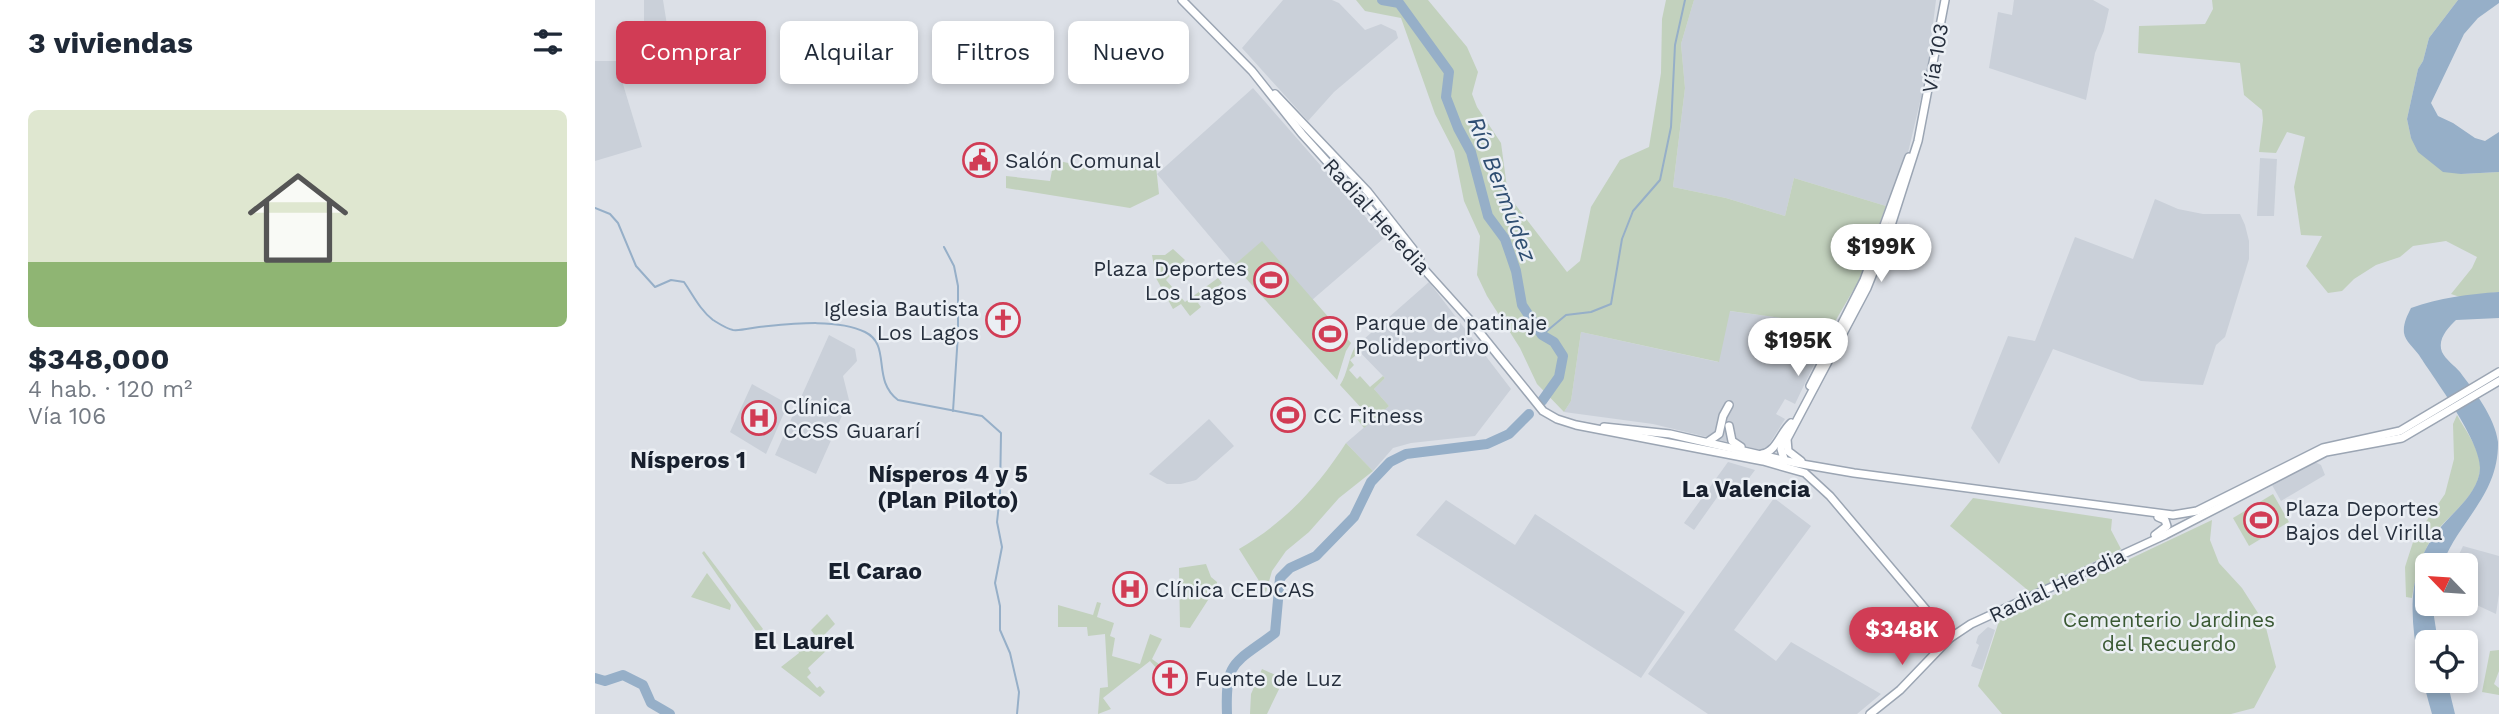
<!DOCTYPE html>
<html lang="es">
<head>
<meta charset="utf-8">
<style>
	:root { --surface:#fff; --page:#f6f6f7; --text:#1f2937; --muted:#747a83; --line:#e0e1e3; --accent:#d13c55 }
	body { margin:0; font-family:"Work Sans",sans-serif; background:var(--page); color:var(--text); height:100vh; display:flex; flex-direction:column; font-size:26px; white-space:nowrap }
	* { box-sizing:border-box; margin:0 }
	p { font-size:23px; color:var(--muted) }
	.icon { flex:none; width:38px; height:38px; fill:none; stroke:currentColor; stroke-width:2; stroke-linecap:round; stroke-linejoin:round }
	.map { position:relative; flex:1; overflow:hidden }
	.side { display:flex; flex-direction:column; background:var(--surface); width:595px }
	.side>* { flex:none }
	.guide { position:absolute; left:21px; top:21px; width:665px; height:63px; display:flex; gap:14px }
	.needle { width:46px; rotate:295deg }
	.buttons { position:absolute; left:1820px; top:553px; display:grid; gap:14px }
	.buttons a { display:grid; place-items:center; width:63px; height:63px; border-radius:10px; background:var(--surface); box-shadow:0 4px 10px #0003; font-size:35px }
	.price { position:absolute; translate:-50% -60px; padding:0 16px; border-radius:24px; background:#fff; color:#222; font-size:23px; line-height:46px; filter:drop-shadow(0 2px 4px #0008) }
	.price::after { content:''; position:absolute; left:50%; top:42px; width:21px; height:16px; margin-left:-10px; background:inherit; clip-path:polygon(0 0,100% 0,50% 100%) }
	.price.active { background:var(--accent); color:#fff }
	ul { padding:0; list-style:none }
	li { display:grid; align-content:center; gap:14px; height:371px; padding:0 28px }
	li+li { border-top:2px solid var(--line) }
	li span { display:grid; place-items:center; height:217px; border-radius:10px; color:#555 }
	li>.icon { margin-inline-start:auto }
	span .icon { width:126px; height:126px; fill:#fffc; stroke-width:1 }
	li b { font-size:30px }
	h2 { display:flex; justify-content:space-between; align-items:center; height:84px; padding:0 28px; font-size:30px }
	.pill { padding:0 24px; border-radius:10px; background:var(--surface); box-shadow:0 4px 10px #0003; font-size:24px; line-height:63px }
	.pill.active { background:var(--accent); color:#fff }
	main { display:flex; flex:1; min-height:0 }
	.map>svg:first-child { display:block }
	.built { fill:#cad0d9 }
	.green { fill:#c2d1bd }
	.water { fill:#96afc8 }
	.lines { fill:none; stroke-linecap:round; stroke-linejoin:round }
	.stream { stroke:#96afc8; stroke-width:2 }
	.river { stroke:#96afc8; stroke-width:10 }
	.major-casing { stroke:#9ba5b3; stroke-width:10 }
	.major { stroke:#fff; stroke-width:7 }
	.labels { text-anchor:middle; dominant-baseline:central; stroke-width:5; stroke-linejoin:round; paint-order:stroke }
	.street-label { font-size:21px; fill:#262f3d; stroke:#ebeff4 }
	.poi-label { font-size:21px; fill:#262f3d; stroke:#ebeff4; text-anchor:start }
	.park-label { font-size:21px; fill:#3a5933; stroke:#ebeff4 }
	.water-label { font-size:23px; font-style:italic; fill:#2f4e72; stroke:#ebeff4 }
	.neighbourhood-label { font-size:23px; font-weight:bold; fill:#18202e; stroke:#ebeff4 }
</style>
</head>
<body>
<main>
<section class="side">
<h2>3 viviendas<svg class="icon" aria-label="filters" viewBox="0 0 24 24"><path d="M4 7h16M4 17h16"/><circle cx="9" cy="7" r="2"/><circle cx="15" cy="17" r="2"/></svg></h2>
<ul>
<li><span style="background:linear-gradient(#dfe7d0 70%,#8fb573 0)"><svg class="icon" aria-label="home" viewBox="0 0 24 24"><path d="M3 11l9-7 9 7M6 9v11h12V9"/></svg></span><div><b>$348,000</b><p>4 hab. · 120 m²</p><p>Vía 106</p></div></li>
</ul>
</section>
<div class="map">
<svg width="1904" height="714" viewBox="0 0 1904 714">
	<rect width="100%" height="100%" fill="#dce0e7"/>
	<g class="built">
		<path d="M 49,0 L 68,0 L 72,25 L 49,32 Z"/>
		<path d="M 688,0 L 737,0 L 744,3 L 770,30 L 786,24 L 801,31 L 803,38 L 739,92 L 713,121 L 647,48 Z"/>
		<path d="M 1099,0 L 1341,0 L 1332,72 L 1312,157 L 1291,206 L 1199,178 L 1190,216 L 1131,198 L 1078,187 L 1090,88 L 1086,44 Z"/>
		<path d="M 1419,0 L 1498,0 L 1514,9 L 1509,31 L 1500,53 L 1491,100 L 1394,68 L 1403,12 L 1417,15 Z"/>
		<path d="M 0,61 L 21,61 L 47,147 L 0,161 Z"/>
		<path d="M 658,88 L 789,238 L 717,300 L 667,242 L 639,265 L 562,174 Z"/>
		<path d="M 1665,158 L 1682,159 L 1679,216 L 1662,216 Z"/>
		<path d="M 1560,199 L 1583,209 L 1608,214 L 1645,214 L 1650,225 L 1654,241 L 1654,259 L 1630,337 L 1621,345 L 1608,385 L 1546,381 L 1458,349 L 1404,464 L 1376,428 L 1413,336 L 1440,341 L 1480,237 L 1538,259 Z"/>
		<path d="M 834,282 L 916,389 L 880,436 L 816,443 L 798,448 L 778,471 L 751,443 L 794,406 L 779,389 L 790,378 L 760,347 Z"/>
		<path d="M 1134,311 L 1238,325 L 1200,404 L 1190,399 L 1181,414 L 1190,419 L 1170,451 L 1058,424 L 969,412 L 976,401 L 986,332 L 1123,362 Z"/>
		<path d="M 234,335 L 260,349 L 262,361 L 248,376 L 254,400 L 221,474 L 180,455 Z"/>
		<path d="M 157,384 L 193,404 L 171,454 L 135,432 Z"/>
		<path d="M 614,419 L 639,446 L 601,480 L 586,484 L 572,484 L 554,474 Z"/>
		<path d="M 1133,462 L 1160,470 L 1140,497 L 1128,489 L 1099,530 L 1089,523 Z"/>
		<path d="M 1720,462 L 1726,465 L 1730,475 L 1686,501 L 1677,485 Z"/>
		<path d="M 1179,498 L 1216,526 L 1139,630 L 1181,661 L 1196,642 L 1286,694 L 1262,714 L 1113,714 L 1053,674 Z"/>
		<path d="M 851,500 L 920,545 L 940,514 L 1090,612 L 1046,678 L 821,535 Z"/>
		<path d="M 1868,546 L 1904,556 L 1904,594 L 1901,614 L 1871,600 L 1871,565 L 1859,565 Z"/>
		<path d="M 1393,627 L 1400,630 L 1387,670 L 1376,666 L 1384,645 L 1381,643 L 1383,636 Z"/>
	</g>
	<g class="green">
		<path d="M 761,0 L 833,0 L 872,47 L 883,72 L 877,94 L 882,107 L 906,143 L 913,195 L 972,272 L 985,261 L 996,207 L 1025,160 L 1054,147 L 1066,73 L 1067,19 L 1071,0 L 1099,0 L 1086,44 L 1090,88 L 1078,187 L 1131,198 L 1190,216 L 1199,178 L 1291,206 L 1263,282 L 1238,325 L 1135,311 L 1124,362 L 986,332 L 976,401 L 969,412 L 942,384 L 925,348 L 892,296 L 882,275 L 885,236 L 869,201 L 859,151 L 840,114 L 806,18 L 770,11 Z"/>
		<path d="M 1617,0 L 1863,0 L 1834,38 L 1828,61 L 1823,69 L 1812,119 L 1816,138 L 1866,174 L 1904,172 L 1904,292 L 1865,297 L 1856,294 L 1877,268 L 1882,257 L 1851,241 L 1818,246 L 1805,257 L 1781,265 L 1759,279 L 1747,291 L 1733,293 L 1711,266 L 1727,236 L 1706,235 L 1699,187 L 1710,137 L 1692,132 L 1681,153 L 1664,152 L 1668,120 L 1667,110 L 1649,95 L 1645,63 L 1543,53 L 1544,26 L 1610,24 L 1618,9 Z"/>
		<path d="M 560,157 L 564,194 L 535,208 L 411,188 L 411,176 L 455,181 L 459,160 L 507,170 L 533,169 Z"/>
		<path d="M 667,241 L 756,343 L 751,351 L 742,380 L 639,265 Z"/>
		<path d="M 578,249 L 590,260 L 571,280 L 590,302 L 623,278 L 627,283 L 603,303 L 606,307 L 595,316 L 586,304 L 578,309 L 561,278 L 557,255 L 570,255 Z"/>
		<path d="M 760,347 L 765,352 L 755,360 L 759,365 L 754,370 L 762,379 L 765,376 L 775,387 L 788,376 L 790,378 L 779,389 L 794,406 L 769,428 L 762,419 L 770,412 L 745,385 C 753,373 753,359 760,347 Z"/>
		<path d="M 1862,415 C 1870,430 1883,446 1885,464 C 1887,495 1853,514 1838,536 C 1826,555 1820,577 1817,598 L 1811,597 L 1810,567 L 1819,539 L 1850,494 L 1859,459 L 1858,424 Z"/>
		<path d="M 751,443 L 778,471 L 744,498 L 714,532 L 691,551 L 677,571 L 671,592 L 644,549 C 690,522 722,488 751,443 Z"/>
		<path d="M 1678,494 L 1694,522 L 1654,546 L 1638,518 Z"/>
		<path d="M 1378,498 L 1517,519 L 1516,530 L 1526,549 L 1435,592 L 1355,526 Z"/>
		<path d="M 1617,520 L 1615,540 L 1624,563 L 1647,588 L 1670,624 L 1681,667 L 1659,708 L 1636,714 L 1407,714 L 1383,686 L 1404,621 Z"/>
		<path d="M 109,551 L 168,629 L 163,634 L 107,553 Z"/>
		<path d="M 611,564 L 616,577 L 622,582 L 622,586 L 595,628 L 585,627 L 584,568 Z"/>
		<path d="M 112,573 L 136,605 L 135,610 L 96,597 Z"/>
		<path d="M 502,602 L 506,603 L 502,617 L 519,623 L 515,636 L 520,638 L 517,656 L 545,664 L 555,634 L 567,639 L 557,659 L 568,667 L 564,671 L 555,661 L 508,698 L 516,709 L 503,714 L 505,688 L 513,687 L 510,634 L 493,636 L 492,627 L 463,627 L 463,605 L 498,615 Z"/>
		<path d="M 232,614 L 240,624 L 225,639 L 233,649 L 213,668 L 216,673 L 212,677 L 222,688 L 225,686 L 230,692 L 225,697 L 186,667 L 204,653 L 203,650 L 219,634 L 216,630 Z"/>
		<path d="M 1904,650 L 1904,671 L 1899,684 L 1904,688 L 1904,695 L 1887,692 L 1895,651 Z"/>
		<path d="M 667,669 L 696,682 L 693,687 L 686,685 L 672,714 L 655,714 L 656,694 Z"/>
	</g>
	<g class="water">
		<path d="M 1863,0 L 1904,0 L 1904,3 L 1883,18 L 1869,34 L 1836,103 L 1843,116 L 1858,123 L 1880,138 L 1890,141 L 1904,132 L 1904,172 L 1866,174 L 1848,172 L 1823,152 L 1816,138 L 1812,119 L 1823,69 L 1828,61 L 1834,38 Z"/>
		<path d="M 1904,292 L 1904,318 L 1861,320 C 1853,328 1842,339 1847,352 C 1850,359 1860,366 1865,372 C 1879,391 1900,417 1903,442 C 1904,495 1864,520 1847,565 L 1832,565 L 1832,604 L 1837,604 L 1843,642 L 1832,642 L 1832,681 L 1852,681 L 1860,714 L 1837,714 C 1821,656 1801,586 1841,533 C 1856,513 1884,494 1885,468 C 1885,440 1840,380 1824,355 C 1820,349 1810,341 1809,333 C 1808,324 1812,316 1816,308 C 1844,298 1874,294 1904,292 Z"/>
	</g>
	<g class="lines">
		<g class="stream">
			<path d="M 0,208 L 15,214 L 23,223 L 41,266 L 60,287 L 76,280 L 89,282 C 98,295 105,310 118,320 C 123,323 132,329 138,330 C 145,331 156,328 164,327 C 195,324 242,318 270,332 C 297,345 276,380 303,400 L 387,416 L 406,433 L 405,495 L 402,522 L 407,547 L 400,583 L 405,606 L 405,630 L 415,653 L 424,692 L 422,714"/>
			<path d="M 349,247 L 359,266 L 363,286 L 363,334 L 358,411"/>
			<path d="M 947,335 L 971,315 L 996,312 L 1016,304 L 1027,239 L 1038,211 L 1065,180 L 1076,127 L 1080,45 L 1090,0"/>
		</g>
		<g class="river">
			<path d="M 787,0 L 804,3 L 854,72 L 851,97 L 863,128 L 876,152 L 893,216 L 910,239 L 921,271 L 927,305 L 947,335 L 959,342 L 968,356 L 964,377 L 947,401"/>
			<path d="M 0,678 L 10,681 L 28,675 L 48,685 L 56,703 L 75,714"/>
			<path d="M 632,714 C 630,660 639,664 680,633 L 685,578 L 695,568 L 721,556 L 759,517 L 776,482 L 795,462 L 811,454 L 892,444 L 914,434 L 934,414"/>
		</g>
		<g class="major-casing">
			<g id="major">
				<path d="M 587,0 L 657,71 L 707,134 L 873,318 L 948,411 L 962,419 L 981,425 L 1168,461 L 1210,473 L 1235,496 L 1355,638"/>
				<path d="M 680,94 L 773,192 L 825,258"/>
				<path d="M 1202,341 C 1212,344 1228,344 1227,357"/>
				<path d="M 1215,386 L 1269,280 L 1314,157"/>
				<path d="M 1134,426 L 1137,441 L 1146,447"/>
				<path d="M 1009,427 L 1075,434 L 1201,463 L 1259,473 L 1578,515 L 1602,511 L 1728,448 L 1805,431 L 1904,372"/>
				<path d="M 1190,434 L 1186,449 L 1190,462"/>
				<path d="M 1114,441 L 1124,434 L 1128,416 L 1134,405"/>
				<path d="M 1167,454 C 1182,451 1185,433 1196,423"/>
				<path d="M 1206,461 L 1193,451 L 1192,439 L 1272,288 L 1292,238 L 1323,141 L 1350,0"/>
				<path d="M 1560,535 L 1572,526 L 1570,520 L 1563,517"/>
				<path d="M 1275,714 L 1305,690 L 1355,638 L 1376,624 L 1570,535 L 1731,452 L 1807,438 L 1904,381"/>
			</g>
		</g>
		<use href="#major" class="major"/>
	</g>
	<defs>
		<g id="civic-ring" transform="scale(1.75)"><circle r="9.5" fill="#ebeff4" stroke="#d13c55" stroke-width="1.5"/><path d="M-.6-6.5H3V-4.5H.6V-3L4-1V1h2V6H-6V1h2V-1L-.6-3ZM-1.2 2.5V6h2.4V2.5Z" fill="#d13c55"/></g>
		<g id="stadium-ring" transform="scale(1.75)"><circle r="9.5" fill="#ebeff4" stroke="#d13c55" stroke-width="1.5"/><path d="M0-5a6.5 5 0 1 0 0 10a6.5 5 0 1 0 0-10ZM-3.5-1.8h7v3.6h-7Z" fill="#d13c55"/></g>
		<g id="church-ring" transform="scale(1.75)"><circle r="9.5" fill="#ebeff4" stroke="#d13c55" stroke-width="1.5"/><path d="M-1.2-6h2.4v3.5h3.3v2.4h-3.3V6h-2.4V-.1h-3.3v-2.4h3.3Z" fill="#d13c55"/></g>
		<g id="hospital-ring" transform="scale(1.75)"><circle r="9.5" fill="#ebeff4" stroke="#d13c55" stroke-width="1.5"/><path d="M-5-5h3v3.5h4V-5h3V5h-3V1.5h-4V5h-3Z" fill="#d13c55"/></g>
	</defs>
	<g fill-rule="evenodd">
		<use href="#civic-ring" x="385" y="160"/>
		<use href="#stadium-ring" x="676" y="280"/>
		<use href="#church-ring" x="408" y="320"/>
		<use href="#stadium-ring" x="735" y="334"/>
		<use href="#stadium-ring" x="693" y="415"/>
		<use href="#hospital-ring" x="164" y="418"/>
		<use href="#stadium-ring" x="1666" y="520"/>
		<use href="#hospital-ring" x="535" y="589"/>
		<use href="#church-ring" x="575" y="678"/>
	</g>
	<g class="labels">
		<g class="street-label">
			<text transform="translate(1340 58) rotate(-80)">Vía 103</text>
			<text transform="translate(782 216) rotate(48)">Radial Heredia</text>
			<text transform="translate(1462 585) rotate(-25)">Radial Heredia</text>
		</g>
		<g class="poi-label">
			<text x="410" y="160">Salón Comunal</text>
			<text x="652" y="268" text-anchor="end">Plaza Deportes<tspan x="652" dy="24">Los Lagos</tspan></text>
			<text x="384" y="308" text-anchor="end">Iglesia Bautista<tspan x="384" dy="24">Los Lagos</tspan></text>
			<text x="760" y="322">Parque de patinaje<tspan x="760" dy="24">Polideportivo</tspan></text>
			<text x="188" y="406">Clínica<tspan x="188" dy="24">CCSS Guararí</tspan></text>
			<text x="718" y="415">CC Fitness</text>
			<text x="1690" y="508">Plaza Deportes<tspan x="1690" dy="24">Bajos del Virilla</tspan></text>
			<text x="560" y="589">Clínica CEDCAS</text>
			<text x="600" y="678">Fuente de Luz</text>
		</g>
		<g class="park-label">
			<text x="1574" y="619">Cementerio Jardines<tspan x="1574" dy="24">del Recuerdo</tspan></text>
		</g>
		<g class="water-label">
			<text transform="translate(907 189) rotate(69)">Río Bermúdez</text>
		</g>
		<g class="neighbourhood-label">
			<text x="93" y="460">Nísperos 1</text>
			<text x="353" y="474">Nísperos 4 y 5<tspan x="353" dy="26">(Plan Piloto)</tspan></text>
			<text x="1151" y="489">La Valencia</text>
			<text x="280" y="571">El Carao</text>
			<text x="209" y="641">El Laurel</text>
		</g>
	</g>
</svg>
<div class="buttons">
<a><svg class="needle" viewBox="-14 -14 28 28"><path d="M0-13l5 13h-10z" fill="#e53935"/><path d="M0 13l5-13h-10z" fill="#747a83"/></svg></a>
<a><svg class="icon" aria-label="locate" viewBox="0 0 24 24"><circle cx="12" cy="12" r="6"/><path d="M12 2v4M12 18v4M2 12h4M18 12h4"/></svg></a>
</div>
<b class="price" style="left:1286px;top:284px">$199K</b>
<b class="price" style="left:1203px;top:378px">$195K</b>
<b class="price active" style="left:1307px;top:667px">$348K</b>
<div class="guide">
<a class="pill active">Comprar</a>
<a class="pill">Alquilar</a>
<a class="pill">Filtros</a>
<a class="pill">Nuevo</a>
</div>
</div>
</main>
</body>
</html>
